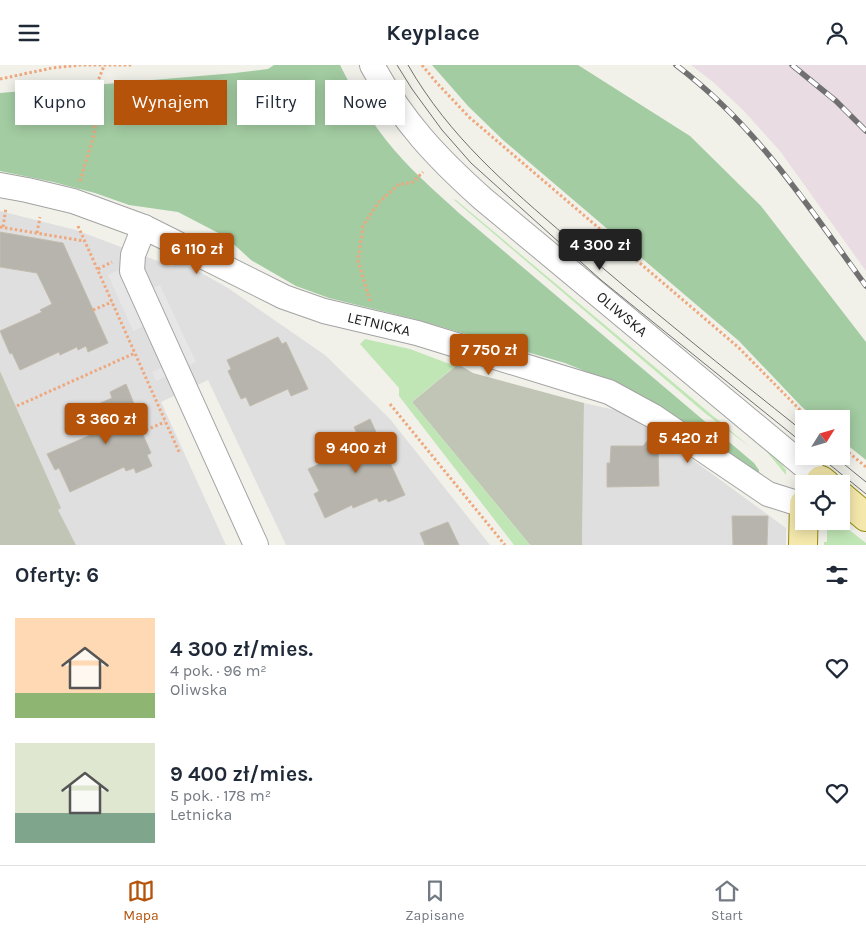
<!DOCTYPE html>
<html lang="pl">
<head>
<meta charset="utf-8">
<style>
	:root { --surface:#fff; --page:#f6f6f7; --text:#1f2937; --muted:#747a83; --line:#e0e1e3; --accent:#b45309 }
	body { margin:0; font-family:Karla,sans-serif; background:var(--page); color:var(--text); height:100vh; display:flex; flex-direction:column; font-size:19px; white-space:nowrap }
	* { box-sizing:border-box; margin:0 }
	p { font-size:16px; color:var(--muted) }
	.icon { flex:none; width:28px; height:28px; fill:none; stroke:currentColor; stroke-width:2; stroke-linecap:round; stroke-linejoin:round }
	.map { position:relative; height:480px; overflow:hidden }
	.sheet { display:flex; flex-direction:column; background:var(--surface); flex:1 }
	.sheet>* { flex:none }
	.hud { position:absolute; left:15px; top:15px; width:500px; height:45px; display:flex; gap:10px }
	.needle { width:32px; rotate:53deg }
	.tools { position:absolute; left:795px; top:345px; display:grid; gap:10px }
	.tools a { display:grid; place-items:center; width:55px; height:55px; border-radius:0px; background:var(--surface); box-shadow:0 2px 12px #0003; font-size:25px }
	.price { position:absolute; translate:-50% -42px; padding:0 11px; border-radius:5px; background:var(--accent); color:#fff; font-size:16px; line-height:32px; filter:drop-shadow(0 1px 2px #0008) }
	.price::after { content:''; position:absolute; left:50%; top:30px; width:15px; height:11px; margin-left:-8px; background:inherit; clip-path:polygon(0 0,100% 0,50% 100%) }
	.price.current { background:#222; color:#fff }
	ul { padding:0; list-style:none }
	li { display:flex; align-items:center; gap:15px; height:125px; padding:0 15px }
	li span { display:grid; place-items:center; flex:none; width:140px; height:100px; border-radius:0px; color:#555 }
	li>.icon { margin-inline-start:auto }
	span .icon { width:60px; height:60px; fill:#fffc; stroke-width:1 }
	li b { font-size:21px }
	h2 { display:flex; justify-content:space-between; align-items:center; height:60px; padding:0 15px; font-size:21px }
	.tag { padding:0 18px; border-radius:0px; background:var(--surface); box-shadow:0 2px 12px #0003; font-size:18px; line-height:45px }
	.tag.current { background:var(--accent); color:#fff }
	header { display:flex; justify-content:space-between; align-items:center; height:65px; padding:0 15px; background:var(--surface); font-size:22px; font-weight:700 }
	.menu { display:flex; justify-content:space-around; align-items:center; height:70px; border-top:1px solid var(--line); background:var(--surface); font-size:14px; color:var(--muted) }
	.menu a { display:grid; justify-items:center; gap:2px }
	.menu .current { color:var(--accent) }
	.map>svg:first-child { display:block }
	.residential { fill:#e0dfdf }
	.industrial { fill:#e9dce3 }
	.construction { fill:#c1c5b6 }
	.grass { fill:#c0e6b5 }
	.forest { fill:#a3cca2 }
	.parking { fill:#e6e6e6 }
	.building { fill:#b6b4ac; stroke:#c2bcad }
	.lines { fill:none; stroke-linecap:round; stroke-linejoin:round }
	.minor-casing { stroke:#a3a3a3; stroke-width:26 }
	.major-casing { stroke:#91890e; stroke-width:30 }
	.path { stroke:#eea87e; stroke-width:3; stroke-dasharray:2.5 2.5; stroke-linecap:butt }
	.minor { stroke:#fff; stroke-width:24 }
	.major { stroke:#f4e8ac; stroke-width:28 }
	.tram { stroke:#707070; stroke-width:1 }
	.rail-casing { stroke:#707070; stroke-width:5.5 }
	.rail { stroke:#fff; stroke-width:4; stroke-dasharray:11; stroke-linecap:butt }
	.labels { text-anchor:middle; dominant-baseline:central; stroke-width:4.5; stroke-linejoin:round; paint-order:stroke }
	.street-label { font-size:15px; fill:#222; stroke:#fff }
</style>
</head>
<body>
<header><svg class="icon" aria-label="menu" viewBox="0 0 24 24"><path d="M4 6h16M4 12h16M4 18h16"/></svg>Keyplace<svg class="icon" aria-label="person" viewBox="0 0 24 24"><circle cx="12" cy="8" r="4"/><path d="M4 21q1-7 8-7t8 7"/></svg></header>
<div class="map">
<svg width="866" height="480" viewBox="0 0 866 480">
	<rect width="100%" height="100%" fill="#f1f1ea"/>
	<g class="residential">
		<path d="M 0,146 L 76,165 L 171,201 L 182,197 L 228,223 L 325,290 L 390,354 L 490,480 L 286,480 L 208,315 L 161,337 L 226,480 L 76,480 L 57,445 L 60,443 L 0,306 Z"/>
		<path d="M 584,338 L 615,345 L 626,350 L 667,376 L 786,463 L 786,480 L 582,480 Z"/>
	</g>
	<path class="industrial" d="M 691,0 L 866,0 L 866,206 L 780,86 L 743,45 L 713,17 Z"/>
	<g class="construction">
		<path d="M 458,299 L 473,308 L 584,338 L 582,480 L 530,480 L 412,337 Z"/>
		<path d="M 0,306 L 61,443 L 58,445 L 76,480 L 0,480 Z"/>
	</g>
	<g class="grass">
		<path d="M 453,134 L 456,135 L 750,382 L 706,349 Z"/>
		<path d="M 502,165 L 774,389 L 786,405 L 786,410 L 767,387 Z"/>
		<path d="M 365,274 L 410,284 L 455,301 L 412,337 L 530,480 L 514,480 L 399,331 L 399,323 L 360,279 Z"/>
		<path d="M 839,457 L 866,478 L 866,480 L 824,480 L 824,477 L 827,477 L 827,459 Z"/>
	</g>
	<g class="forest">
		<path d="M 274,0 L 340,0 C 353,26 368,52 386,75 C 408,103 434,125 460,149 L 754,398 L 759,405 L 759,412 L 597,311 L 565,298 L 414,254 L 329,233 L 296,221 L 251,195 L 226,172 L 178,147 L 129,140 L 95,128 L 53,117 L 0,106 L 0,28 L 235,8 L 268,4 Z"/>
		<path d="M 432,0 L 578,0 L 690,71 L 761,141 L 866,277 L 866,395 L 841,375 L 841,354 L 816,354 L 801,341 L 739,276 L 503,75 L 468,41 Z"/>
	</g>
	<path class="parking" d="M 134,198 L 147,225 L 160,220 L 196,297 L 156,316 L 152,307 L 165,301 L 146,260 L 133,266 L 108,210 Z"/>
	<g class="building">
		<path d="M 0,167 L 63,178 L 108,278 L 88,287 L 86,281 L 78,285 L 77,282 L 60,290 L 59,287 L 20,305 L 12,288 L 10,289 L 0,266 L 42,247 L 40,245 L 52,239 L 37,208 L 0,202 Z"/>
		<path d="M 278,272 L 282,279 L 286,277 L 308,324 L 291,331 L 288,324 L 250,341 L 246,332 L 241,334 L 228,306 L 231,304 L 227,295 Z"/>
		<path d="M 126,319 L 143,361 L 140,363 L 151,388 L 147,390 L 152,401 L 136,408 L 134,403 L 126,406 L 124,402 L 70,427 L 59,403 L 55,405 L 47,389 L 102,365 L 100,361 L 104,359 L 96,340 L 112,333 L 110,327 Z"/>
		<path d="M 370,354 L 405,430 L 388,437 L 386,434 L 379,437 L 377,433 L 353,443 L 352,440 L 325,453 L 314,429 L 319,426 L 308,404 L 339,390 L 338,387 L 344,384 L 342,380 L 359,373 L 354,362 Z"/>
		<path d="M 650,373 L 658,383 L 659,421 L 607,422 L 607,398 L 610,398 L 611,381 L 643,381 Z"/>
		<path d="M 732,451 L 768,451 L 767,480 L 733,480 Z"/>
		<path d="M 448,457 L 459,480 L 425,480 L 420,468 Z"/>
	</g>
	<g class="lines">
		<g class="minor-casing">
			<g id="minor">
				<path d="M 372,0 C 402,56 437,93 483,134 L 821,415"/>
				<path d="M 0,120 L 27,125 L 73,136 L 144,162 L 284,232 L 324,246 L 417,268 L 609,327 L 653,351 L 768,429 L 803,440"/>
				<path d="M 144,162 L 133,190 L 132,206 L 256,480"/>
			</g>
		</g>
		<g class="major-casing">
			<g id="major">
				<path d="M 818,419 L 821,415 L 826,419"/>
				<path d="M 841,431 L 866,452"/>
				<path d="M 803,480 L 804,439"/>
			</g>
		</g>
		<g class="path">
			<path d="M 422,0 L 436,17 L 469,52 L 738,282 L 809,354"/>
			<path d="M 0,14 L 52,3 L 80,0 L 132,0"/>
			<path d="M 80,116 L 94,70 L 96,52 L 94,26 L 104,1"/>
			<path d="M 78,161 L 180,389"/>
			<path d="M 0,162 L 84,176"/>
			<path d="M 3,162 L 6,143"/>
			<path d="M 37,168 L 40,152"/>
			<path d="M 98,204 L 112,197"/>
			<path d="M 370,236 L 358,196 L 363,161 L 378,138 L 398,120 L 413,117 L 423,107"/>
			<path d="M 93,245 L 112,237"/>
			<path d="M 390,339 L 505,480"/>
			<path d="M 17,341 L 135,288"/>
			<path d="M 146,365 L 165,357"/>
			<path d="M 841,381 L 866,402"/>
		</g>
		<use href="#minor" class="minor"/>
		<use href="#major" class="major"/>
		<g class="tram">
			<path d="M 397,0 L 412,24 L 442,65 L 471,98 L 601,215 L 804,379"/>
			<path d="M 408,0 C 450,73 507,120 569,174 C 646,241 725,304 804,367"/>
			<path d="M 819,391 L 866,429"/>
			<path d="M 834,391 L 866,417"/>
		</g>
		<g class="rail-casing">
			<g id="rail">
				<path d="M 676,0 C 757,61 807,140 866,221"/>
				<path d="M 792,0 L 836,36 L 866,66"/>
			</g>
		</g>
		<use href="#rail" class="rail"/>
	</g>
	<g class="labels">
		<g class="street-label">
			<text transform="translate(622 249) rotate(40)">OLIWSKA</text>
			<text transform="translate(379 259) rotate(13)">LETNICKA</text>
		</g>
	</g>
</svg>
<div class="tools">
<a><svg class="needle" viewBox="-14 -14 28 28"><path d="M0-13l5 13h-10z" fill="#e53935"/><path d="M0 13l5-13h-10z" fill="#747a83"/></svg></a>
<a><svg class="icon" aria-label="locate" viewBox="0 0 24 24"><circle cx="12" cy="12" r="6"/><path d="M12 2v4M12 18v4M2 12h4M18 12h4"/></svg></a>
</div>
<b class="price current" style="left:600px;top:206px">4 300 zł</b>
<b class="price" style="left:197px;top:210px">6 110 zł</b>
<b class="price" style="left:489px;top:311px">7 750 zł</b>
<b class="price" style="left:106px;top:380px">3 360 zł</b>
<b class="price" style="left:688px;top:399px">5 420 zł</b>
<b class="price" style="left:356px;top:409px">9 400 zł</b>
<div class="hud">
<a class="tag">Kupno</a>
<a class="tag current">Wynajem</a>
<a class="tag">Filtry</a>
<a class="tag">Nowe</a>
</div>
</div>
<section class="sheet">
<h2>Oferty: 6<svg class="icon" aria-label="filters" viewBox="0 0 24 24"><path d="M4 7h16M4 17h16"/><circle cx="9" cy="7" r="2"/><circle cx="15" cy="17" r="2"/></svg></h2>
<ul>
<li><span style="background:linear-gradient(#ffd9b3 75%,#8fb573 0)"><svg class="icon" aria-label="home" viewBox="0 0 24 24"><path d="M3 11l9-7 9 7M6 9v11h12V9"/></svg></span><div><b>4 300 zł/mies.</b><p>4 pok. · 96 m²</p><p>Oliwska</p></div><svg class="icon" aria-label="heart" viewBox="0 0 24 24"><path d="M12 20l-8-8c-3-5 5-10 8-4 3-6 11-1 8 4z"/></svg></li>
<li><span style="background:linear-gradient(#dfe7d0 70%,#7fa58c 0)"><svg class="icon" aria-label="home" viewBox="0 0 24 24"><path d="M3 11l9-7 9 7M6 9v11h12V9"/></svg></span><div><b>9 400 zł/mies.</b><p>5 pok. · 178 m²</p><p>Letnicka</p></div><svg class="icon" aria-label="heart" viewBox="0 0 24 24"><path d="M12 20l-8-8c-3-5 5-10 8-4 3-6 11-1 8 4z"/></svg></li>
</ul>
</section>
<nav class="menu">
<a class="current"><svg class="icon" aria-label="map" viewBox="0 0 24 24"><path d="M3 6l6-2 6 2 6-2v14l-6 2-6-2-6 2zM9 4v14M15 6v14"/></svg>Mapa</a>
<a><svg class="icon" aria-label="saved" viewBox="0 0 24 24"><path d="M7 4h10v16l-5-4-5 4z"/></svg>Zapisane</a>
<a><svg class="icon" aria-label="home" viewBox="0 0 24 24"><path d="M3 11l9-7 9 7M6 9v11h12V9"/></svg>Start</a>
</nav>
</body>
</html>
